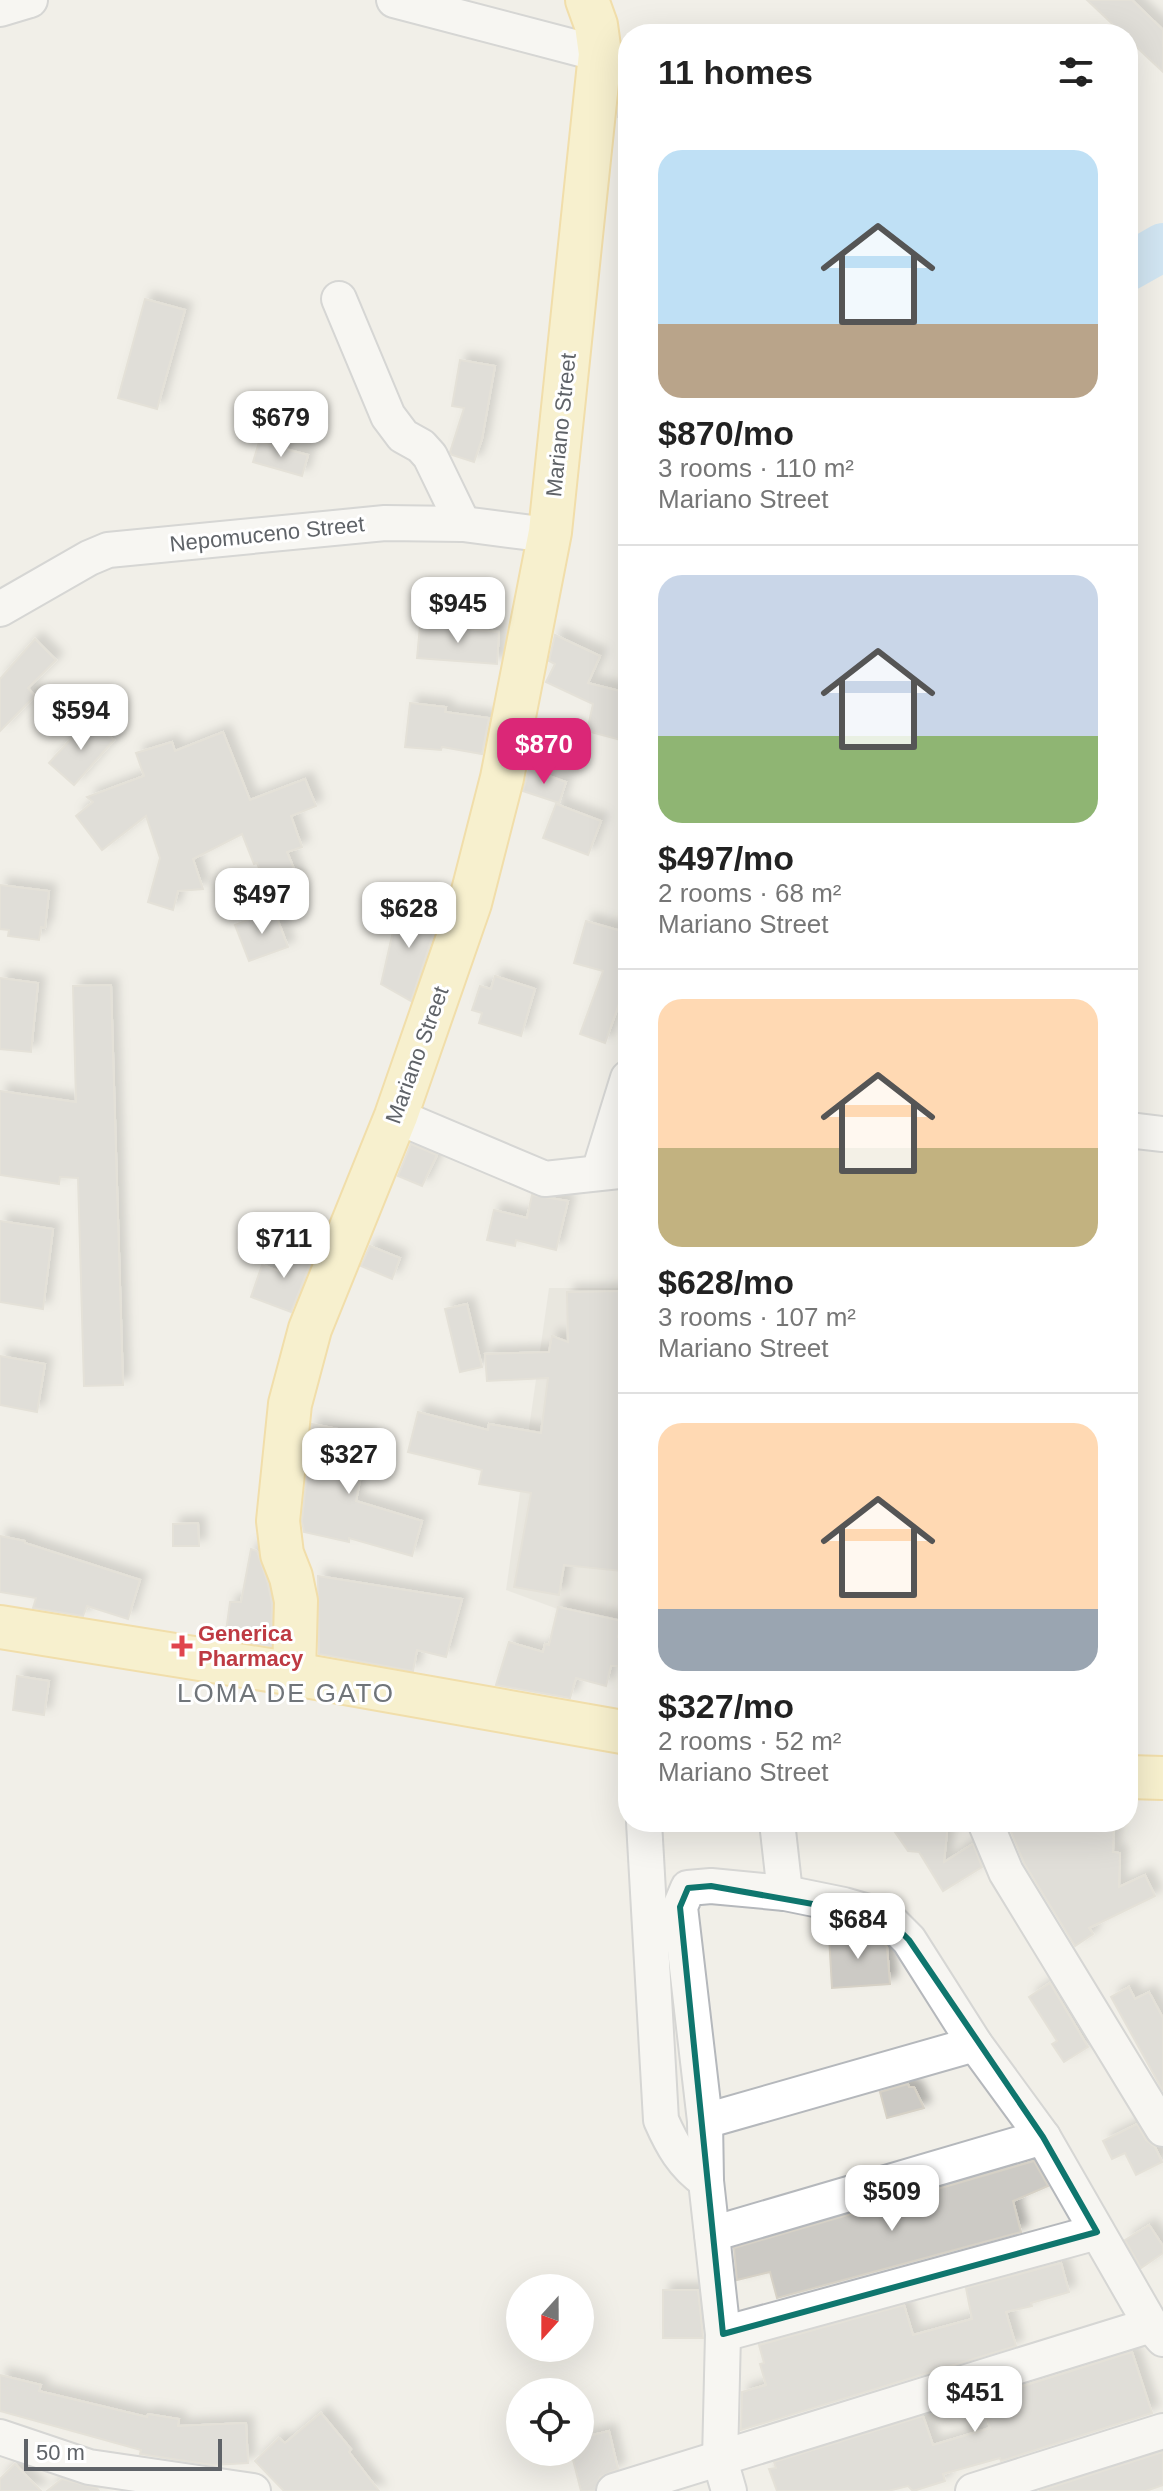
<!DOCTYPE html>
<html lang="en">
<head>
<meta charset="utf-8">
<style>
	:root { --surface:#fff; --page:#f2f2f2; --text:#222; --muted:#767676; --line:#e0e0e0; --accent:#db2777 }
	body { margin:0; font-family:Arial,sans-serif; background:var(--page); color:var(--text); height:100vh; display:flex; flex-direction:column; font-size:30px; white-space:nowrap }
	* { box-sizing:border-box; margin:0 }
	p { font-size:26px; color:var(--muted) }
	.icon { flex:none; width:44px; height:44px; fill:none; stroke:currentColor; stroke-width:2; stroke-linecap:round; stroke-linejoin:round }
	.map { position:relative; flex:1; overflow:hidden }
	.side { position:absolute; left:618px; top:24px; width:520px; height:1808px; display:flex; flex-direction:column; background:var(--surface); border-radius:32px; box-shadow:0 8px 32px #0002 }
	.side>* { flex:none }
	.needle { width:52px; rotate:201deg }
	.buttons { position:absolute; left:506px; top:2274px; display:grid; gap:16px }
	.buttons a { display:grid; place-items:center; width:88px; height:88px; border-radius:50%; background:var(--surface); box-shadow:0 8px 32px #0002; font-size:40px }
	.scale { position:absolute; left:24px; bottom:20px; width:198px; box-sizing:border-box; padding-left:8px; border:4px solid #5f6368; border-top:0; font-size:22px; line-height:28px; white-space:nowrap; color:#5f6368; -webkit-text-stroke:6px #fff; paint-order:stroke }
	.price { position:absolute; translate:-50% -68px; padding:0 18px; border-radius:16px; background:#fff; color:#222; font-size:26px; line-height:52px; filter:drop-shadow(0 2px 4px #0008) }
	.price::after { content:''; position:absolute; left:50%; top:48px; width:24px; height:18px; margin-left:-12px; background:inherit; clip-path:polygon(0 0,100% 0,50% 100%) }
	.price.on { background:var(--accent); color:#fff }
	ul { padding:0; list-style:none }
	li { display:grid; align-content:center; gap:16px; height:424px; padding:0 40px }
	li+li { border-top:2px solid var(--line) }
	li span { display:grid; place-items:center; height:248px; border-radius:24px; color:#555 }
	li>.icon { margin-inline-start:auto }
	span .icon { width:144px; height:144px; fill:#fffc; stroke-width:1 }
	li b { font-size:34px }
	h2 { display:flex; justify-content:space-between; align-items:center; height:96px; padding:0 40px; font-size:34px }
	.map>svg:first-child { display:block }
	.education { fill:#e1ded6 }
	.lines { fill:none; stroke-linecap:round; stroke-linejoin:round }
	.river { stroke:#aadaff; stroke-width:48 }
	.building { fill:#cccac5; stroke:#d6d1c6; stroke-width:2; filter:url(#shadow) }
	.minor-casing { stroke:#b5b8bc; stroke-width:38 }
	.major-casing { stroke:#f2c960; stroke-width:46 }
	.minor { stroke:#fff; stroke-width:34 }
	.major { stroke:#fff2af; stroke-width:42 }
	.marked { fill:none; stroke:#0f766e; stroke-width:6; stroke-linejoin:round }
	.health-dot { fill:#e0444e; stroke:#fff; stroke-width:3 }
	.labels { text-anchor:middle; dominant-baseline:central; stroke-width:6; stroke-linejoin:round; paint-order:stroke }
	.street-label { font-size:22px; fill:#5f6368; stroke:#fff }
	.health-label { font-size:22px; font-weight:bold; fill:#be3a42; stroke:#fff; text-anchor:start }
	.quarter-label { font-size:26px; letter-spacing:2px; fill:#70757a; stroke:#fff }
</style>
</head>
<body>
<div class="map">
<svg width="1163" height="2491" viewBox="0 0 1163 2491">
	<defs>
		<filter id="shadow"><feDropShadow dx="7" dy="-7" stdDeviation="4" flood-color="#0004"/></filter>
	</defs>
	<rect width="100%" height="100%" fill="#f1efe8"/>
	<path class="education" d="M 549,1288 L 628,1288 L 628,1635 L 506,1590 Z"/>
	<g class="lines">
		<path class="river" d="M 1128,267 L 1163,247"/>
	</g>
	<g class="building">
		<path d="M 1087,0 L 1132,0 L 1163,30 L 1163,72 L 1128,39 L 1128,34 L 1123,34 Z"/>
		<path d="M 621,82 L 628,82 L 628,117 L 618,117 Z"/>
		<path d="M 145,299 L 185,310 L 157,409 L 118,398 Z"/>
		<path d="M 460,360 L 495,366 L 482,439 L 474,462 L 452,455 L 450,452 L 464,408 L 452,406 Z"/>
		<path d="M 259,442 L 308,455 L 302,476 L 253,462 Z"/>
		<path d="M 420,625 L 499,632 L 497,664 L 417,658 Z"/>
		<path d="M 555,635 L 600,656 L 588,683 L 628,693 L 628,742 L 587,731 L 593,704 L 546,682 L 555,664 L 549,661 Z"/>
		<path d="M 35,639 L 56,660 L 28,688 L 35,696 L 0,731 L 0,679 Z"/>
		<path d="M 410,703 L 446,707 L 445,712 L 489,718 L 482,754 L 442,747 L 441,750 L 405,747 Z"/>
		<path d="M 89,719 L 114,740 L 74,785 L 49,763 Z"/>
		<path d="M 223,732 L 250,800 L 305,779 L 316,806 L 291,816 L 302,847 L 287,852 L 300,883 L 266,885 L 257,863 L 254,864 L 242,834 L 193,859 L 203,889 L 178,891 L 173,910 L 148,902 L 160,858 L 146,816 L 102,850 L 76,816 L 93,802 L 87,797 L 144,776 L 136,753 L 172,742 L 175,751 Z"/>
		<path d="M 529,769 L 566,782 L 559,803 L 523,791 Z"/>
		<path d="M 556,804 L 601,821 L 588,855 L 543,838 Z"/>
		<path d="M 0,885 L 49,891 L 45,928 L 41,927 L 39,940 L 8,936 L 9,930 L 0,929 Z"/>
		<path d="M 399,905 L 440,914 L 411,1001 L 381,984 Z"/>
		<path d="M 274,910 L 288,947 L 249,961 L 235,925 Z"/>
		<path d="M 586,921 L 628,933 L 628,979 L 605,1043 L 580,1034 L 603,971 L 574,963 Z"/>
		<path d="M 495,976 L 535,989 L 521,1036 L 479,1023 L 482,1013 L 472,1010 L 480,986 L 491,989 Z"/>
		<path d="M 0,978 L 38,983 L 31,1052 L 0,1049 Z"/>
		<path d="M 111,985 L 123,1385 L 84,1386 L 78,1178 L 60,1177 L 59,1184 L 0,1175 L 0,1091 L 76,1102 L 73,986 Z"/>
		<path d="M 411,1144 L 437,1155 L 422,1186 L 398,1176 Z"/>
		<path d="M 532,1195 L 568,1201 L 556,1250 L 516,1240 L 515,1246 L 487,1240 L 494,1210 L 527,1218 Z"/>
		<path d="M 0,1221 L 53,1229 L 43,1309 L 0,1302 Z"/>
		<path d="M 289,1245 L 315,1252 L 291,1312 L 251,1297 L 262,1265 L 281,1272 Z"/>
		<path d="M 370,1246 L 400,1258 L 392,1279 L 361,1266 Z"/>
		<path d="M 628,1291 L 628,1495 L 621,1571 L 564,1565 L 559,1595 L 514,1587 L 531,1493 L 479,1484 L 482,1470 L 408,1452 L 418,1412 L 488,1430 L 489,1424 L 541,1433 L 548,1378 L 487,1381 L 485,1354 L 549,1352 L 552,1336 L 568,1342 L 567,1292 Z"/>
		<path d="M 467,1304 L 482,1367 L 460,1372 L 445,1309 Z"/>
		<path d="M 0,1356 L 45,1364 L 37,1412 L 0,1405 Z"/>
		<path d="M 312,1424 L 369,1435 L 356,1501 L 422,1521 L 412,1556 L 349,1538 L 349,1542 L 304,1532 L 302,1521 Z"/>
		<path d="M 198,1523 L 199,1546 L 173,1546 L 173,1524 Z"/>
		<path d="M 0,1536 L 25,1541 L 25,1543 L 140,1580 L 128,1619 L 87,1606 L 83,1616 L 33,1608 L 36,1598 L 0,1592 Z"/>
		<path d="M 251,1549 L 257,1551 L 268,1584 L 272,1603 L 271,1646 L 225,1639 L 230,1602 L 241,1602 Z"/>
		<path d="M 318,1576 L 462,1599 L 446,1657 L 417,1650 L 413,1671 L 319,1654 Z"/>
		<path d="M 558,1607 L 622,1621 L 618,1637 L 628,1638 L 628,1666 L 611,1666 L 606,1686 L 576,1678 L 570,1698 L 496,1685 L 509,1642 L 543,1652 L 545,1644 L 549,1645 Z"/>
		<path d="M 17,1676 L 49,1681 L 44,1715 L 13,1710 Z"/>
		<path d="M 888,1822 L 948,1822 L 944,1862 L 973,1844 L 982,1867 L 943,1891 L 919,1852 L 908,1851 Z"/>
		<path d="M 1007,1822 L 1114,1822 L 1113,1852 L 1120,1853 L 1119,1887 L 1145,1875 L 1155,1896 L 1089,1928 L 1093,1934 L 1075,1946 L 1024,1863 Z"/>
		<path d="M 870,1933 L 876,1935 L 887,1947 L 890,1984 L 832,1988 L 829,1936 Z"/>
		<path d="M 1050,1983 L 1088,2047 L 1064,2062 L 1052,2044 L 1057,2041 L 1029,1997 Z"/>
		<path d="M 1129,1987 L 1135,1999 L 1149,1992 L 1163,2018 L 1163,2091 L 1111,1997 Z"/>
		<path d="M 908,2084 L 909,2087 L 914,2087 L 924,2108 L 887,2118 L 880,2092 Z"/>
		<path d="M 1137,2124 L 1146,2140 L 1155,2147 L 1162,2162 L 1136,2175 L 1125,2153 L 1112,2159 L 1103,2141 Z"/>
		<path d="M 1034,2161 L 1048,2186 L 1013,2201 L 1021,2232 L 777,2298 L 770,2272 L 737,2280 L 734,2248 Z"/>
		<path d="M 1149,2225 L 1163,2246 L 1163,2253 L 1141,2268 L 1125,2240 Z"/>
		<path d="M 1061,2263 L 1069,2292 L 1031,2303 L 1032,2306 L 1006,2312 L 1016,2346 L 741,2430 L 742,2392 L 766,2385 L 760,2364 L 764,2363 L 759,2345 L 904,2305 L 913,2335 L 972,2319 L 966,2288 Z"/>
		<path d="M 663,2290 L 698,2290 L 703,2338 L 663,2338 Z"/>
		<path d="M 1132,2352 L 1152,2413 L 1001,2461 L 1000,2458 L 943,2474 L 945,2481 L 913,2491 L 908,2486 L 888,2491 L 777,2491 L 769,2469 L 776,2468 L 774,2462 L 923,2416 L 933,2445 L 990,2428 L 981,2399 Z"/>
		<path d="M 0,2375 L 41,2385 L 39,2391 L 147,2417 L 148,2414 L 179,2419 L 178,2426 L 246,2423 L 248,2463 L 212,2465 L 140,2454 L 141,2450 L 0,2411 Z"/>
		<path d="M 321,2413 L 351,2449 L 349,2452 L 379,2491 L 284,2491 L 255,2461 L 279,2438 L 285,2443 Z"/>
		<path d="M 609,2431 L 618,2469 L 600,2477 L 595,2491 L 581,2491 L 571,2452 L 580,2452 L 580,2438 Z"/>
		<path d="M 1163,2452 L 1163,2485 L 1146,2491 L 1039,2491 Z"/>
		<path d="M 15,2464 L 41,2491 L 0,2491 L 0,2479 Z"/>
		<path d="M 62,2479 L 97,2488 L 99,2491 L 47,2491 Z"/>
	</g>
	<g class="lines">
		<g class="minor-casing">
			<g id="minor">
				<path d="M 394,0 L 600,54"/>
				<path d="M 0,9 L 30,0"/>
				<path d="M 339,299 L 388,416 L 403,436 L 421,446 L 430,456 L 463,524"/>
				<path d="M 0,609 L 89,558 L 108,550 L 385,523 L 463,524 L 533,533 L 550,532"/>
				<path d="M 396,1116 L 545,1179 L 628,1170"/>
				<path d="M 1128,1130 L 1163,1134"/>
				<path d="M 599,1172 L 628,1078"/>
				<path d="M 644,1822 L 661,2120 C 672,2145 683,2165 706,2181"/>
				<path d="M 777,1822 L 785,1893"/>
				<path d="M 985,1822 L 1006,1872 L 1163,2129"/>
				<path d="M 705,2121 L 975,2044"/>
				<path d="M 712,2234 L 1043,2137"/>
				<path d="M 723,2334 L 1097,2232"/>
				<path d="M 0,2437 L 89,2467 L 253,2491"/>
				<path d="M 614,2491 L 1151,2325"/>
				<path d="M 729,2491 L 720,2460 L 723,2334 L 706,2181 L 705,2121 L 680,1907 L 688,1888 L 711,1886 L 785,1893 L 844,1905 L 886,1917 L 909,1940 L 975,2044 L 1043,2137 L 1151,2325 L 1163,2339"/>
				<path d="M 973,2491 L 1163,2431"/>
			</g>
		</g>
		<g class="major-casing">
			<g id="major">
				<path d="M 0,1627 L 294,1674 L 628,1733"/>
				<path d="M 294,1674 L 296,1601 L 291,1577 L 282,1554 L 278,1521 L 290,1404 L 310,1329 L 396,1116 L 470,903 L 502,778 L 550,532 L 600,54 L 596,25 L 587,0"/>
				<path d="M 1128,1777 L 1163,1778"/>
			</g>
		</g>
		<use href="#minor" class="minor"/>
		<use href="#major" class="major"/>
	</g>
	<path d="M0 0H1163V2491H0ZM 711,1886 L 886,1917 L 909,1940 L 1043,2137 L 1097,2232 L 723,2334 L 680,1907 L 688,1888 Z" fill="#f1efe8" fill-opacity=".55" fill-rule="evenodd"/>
	<path class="marked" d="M 711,1886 L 886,1917 L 909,1940 L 1043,2137 L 1097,2232 L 723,2334 L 680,1907 L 688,1888 Z"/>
	<path class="health-dot" d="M178 1634h8v8h8v8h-8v8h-8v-8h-8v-8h8z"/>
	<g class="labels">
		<g class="street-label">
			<text transform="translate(561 425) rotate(-84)">Mariano Street</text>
			<text transform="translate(267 534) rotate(-6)">Nepomuceno Street</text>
			<text transform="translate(417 1055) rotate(-70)">Mariano Street</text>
		</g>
		<g class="health-label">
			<text x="198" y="1633">Generica<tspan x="198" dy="25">Pharmacy</tspan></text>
		</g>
		<g class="quarter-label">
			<text x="286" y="1693">LOMA DE GATO</text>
		</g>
	</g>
</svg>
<div class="buttons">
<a><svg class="needle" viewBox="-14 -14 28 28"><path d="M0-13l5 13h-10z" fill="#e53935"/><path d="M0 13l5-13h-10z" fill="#767676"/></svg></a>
<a><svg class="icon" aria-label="locate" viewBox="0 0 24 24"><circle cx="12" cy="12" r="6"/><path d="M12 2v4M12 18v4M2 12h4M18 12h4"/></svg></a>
</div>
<div class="scale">50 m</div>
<b class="price" style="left:281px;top:459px">$679</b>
<b class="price" style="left:458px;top:645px">$945</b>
<b class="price" style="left:81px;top:752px">$594</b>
<b class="price on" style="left:544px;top:786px">$870</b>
<b class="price" style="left:262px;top:936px">$497</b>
<b class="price" style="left:409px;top:950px">$628</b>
<b class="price" style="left:284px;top:1280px">$711</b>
<b class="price" style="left:349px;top:1496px">$327</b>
<b class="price" style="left:858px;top:1961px">$684</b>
<b class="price" style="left:892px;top:2233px">$509</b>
<b class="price" style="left:975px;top:2434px">$451</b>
<section class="side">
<h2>11 homes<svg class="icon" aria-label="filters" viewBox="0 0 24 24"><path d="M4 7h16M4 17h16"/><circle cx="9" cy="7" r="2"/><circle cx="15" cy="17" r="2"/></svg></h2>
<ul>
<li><span style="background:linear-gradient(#bfe0f5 70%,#b9a48a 0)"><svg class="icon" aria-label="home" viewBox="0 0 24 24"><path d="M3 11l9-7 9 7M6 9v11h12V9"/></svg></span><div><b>$870/mo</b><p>3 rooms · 110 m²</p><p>Mariano Street</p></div></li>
<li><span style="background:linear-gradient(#c9d6e8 65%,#8fb573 0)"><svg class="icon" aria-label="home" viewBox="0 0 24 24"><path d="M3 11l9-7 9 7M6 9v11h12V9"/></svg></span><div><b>$497/mo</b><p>2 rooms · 68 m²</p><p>Mariano Street</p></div></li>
<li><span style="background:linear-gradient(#ffd9b3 60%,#c2b280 0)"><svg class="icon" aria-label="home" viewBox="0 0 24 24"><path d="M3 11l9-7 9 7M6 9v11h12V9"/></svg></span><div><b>$628/mo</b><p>3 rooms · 107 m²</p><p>Mariano Street</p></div></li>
<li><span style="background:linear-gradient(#ffd9b3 75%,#9aa5b1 0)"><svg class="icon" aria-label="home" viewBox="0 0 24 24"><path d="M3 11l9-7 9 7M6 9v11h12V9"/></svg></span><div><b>$327/mo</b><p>2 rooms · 52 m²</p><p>Mariano Street</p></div></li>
</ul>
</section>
</div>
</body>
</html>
